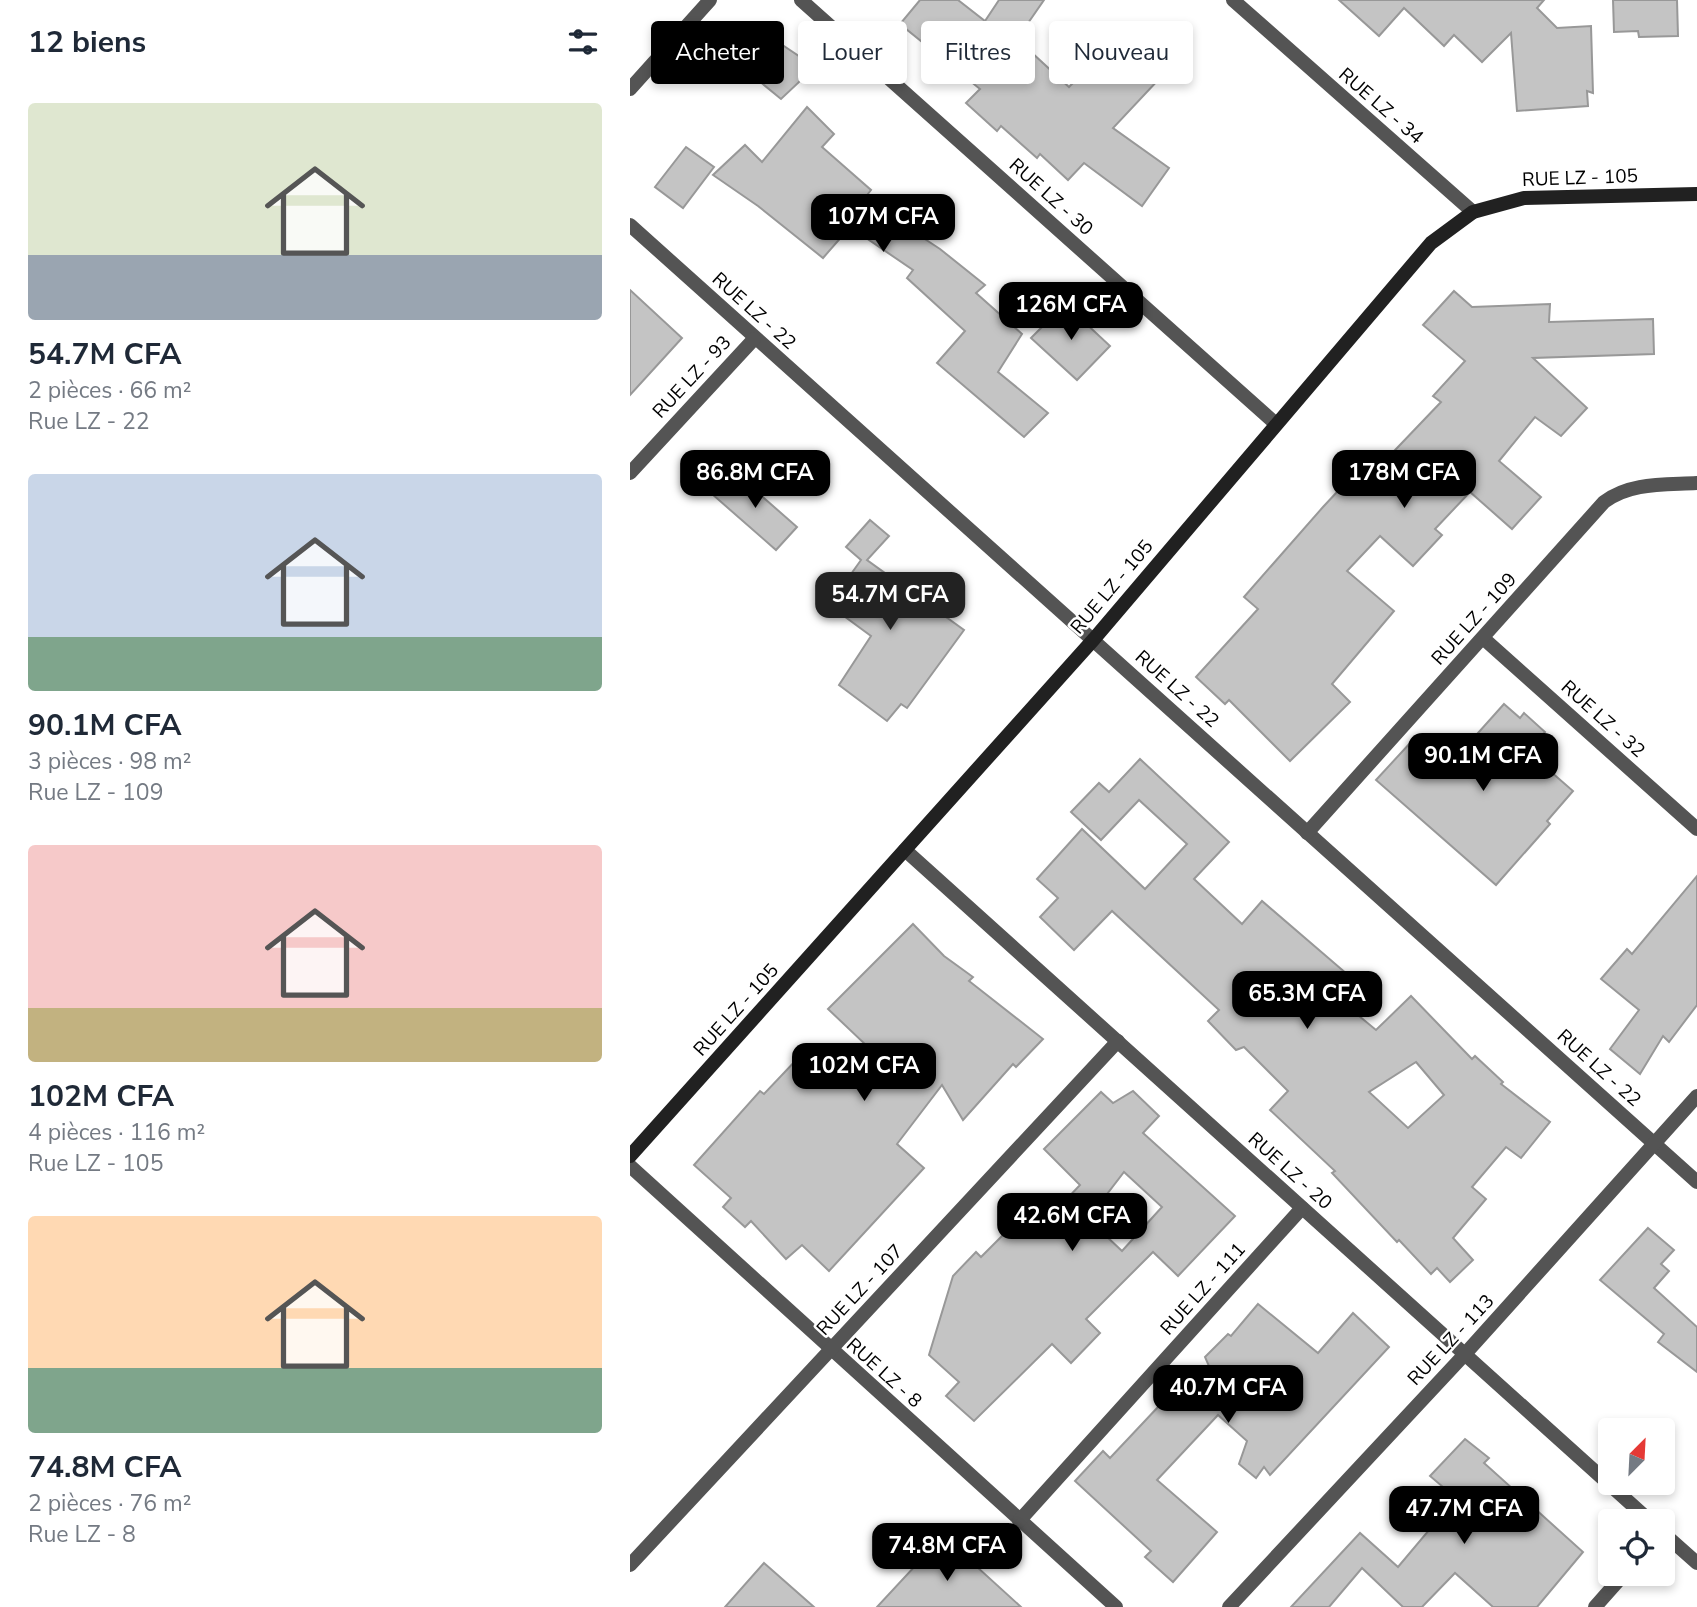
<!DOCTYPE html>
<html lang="fr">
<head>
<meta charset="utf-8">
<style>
	:root { --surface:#fff; --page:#f6f6f7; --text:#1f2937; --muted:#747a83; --accent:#000 }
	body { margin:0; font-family:"Nunito Sans",sans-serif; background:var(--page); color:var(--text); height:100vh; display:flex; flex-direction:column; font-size:26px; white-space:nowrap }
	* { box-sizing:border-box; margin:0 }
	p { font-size:23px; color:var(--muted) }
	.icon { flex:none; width:38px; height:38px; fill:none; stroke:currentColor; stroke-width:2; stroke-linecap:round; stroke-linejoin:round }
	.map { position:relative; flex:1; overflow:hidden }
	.side { display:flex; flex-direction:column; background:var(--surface); width:630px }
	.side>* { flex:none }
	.banner { position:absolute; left:21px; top:21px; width:665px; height:63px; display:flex; gap:14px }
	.needle { width:46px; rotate:24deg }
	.fabs { position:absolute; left:968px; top:1418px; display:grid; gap:14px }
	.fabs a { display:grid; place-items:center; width:77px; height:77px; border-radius:7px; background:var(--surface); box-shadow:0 4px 10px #0003; font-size:35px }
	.price { position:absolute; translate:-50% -60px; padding:0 16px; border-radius:14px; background:var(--accent); color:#fff; font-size:23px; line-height:46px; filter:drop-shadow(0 2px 4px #0008) }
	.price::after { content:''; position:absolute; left:50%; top:42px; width:21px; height:16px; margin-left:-10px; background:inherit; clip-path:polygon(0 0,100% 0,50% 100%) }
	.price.active { background:#222; color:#fff }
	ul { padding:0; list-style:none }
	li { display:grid; align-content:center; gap:14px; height:371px; padding:0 28px }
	li span { display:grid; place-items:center; height:217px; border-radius:7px; color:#555 }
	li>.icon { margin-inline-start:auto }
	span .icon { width:126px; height:126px; fill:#fffc; stroke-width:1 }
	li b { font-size:30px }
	h2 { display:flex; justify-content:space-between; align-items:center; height:84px; padding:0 28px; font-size:30px }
	.chip { padding:0 24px; border-radius:7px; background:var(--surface); box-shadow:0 4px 10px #0003; font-size:24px; line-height:63px }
	.chip.active { background:var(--accent); color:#fff }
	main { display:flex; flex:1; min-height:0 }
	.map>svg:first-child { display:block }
	.building { fill:#c4c4c4; stroke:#989898; stroke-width:2; fill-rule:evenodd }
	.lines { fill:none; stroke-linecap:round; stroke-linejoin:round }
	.minor { stroke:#545454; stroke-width:14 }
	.secondary { stroke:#212121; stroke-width:14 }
	.labels { text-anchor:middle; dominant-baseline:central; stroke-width:5; stroke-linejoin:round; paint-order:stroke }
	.street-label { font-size:19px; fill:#000; stroke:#fff }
</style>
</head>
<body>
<main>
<section class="side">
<h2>12 biens<svg class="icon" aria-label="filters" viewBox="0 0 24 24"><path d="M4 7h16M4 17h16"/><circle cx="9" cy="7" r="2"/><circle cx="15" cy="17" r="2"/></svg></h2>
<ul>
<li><span style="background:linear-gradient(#dfe7d0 70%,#9aa5b1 0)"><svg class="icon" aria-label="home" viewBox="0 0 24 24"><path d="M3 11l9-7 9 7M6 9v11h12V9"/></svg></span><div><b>54.7M CFA</b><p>2 pièces · 66 m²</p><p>Rue LZ - 22</p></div></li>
<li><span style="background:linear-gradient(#c9d6e8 75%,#7fa58c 0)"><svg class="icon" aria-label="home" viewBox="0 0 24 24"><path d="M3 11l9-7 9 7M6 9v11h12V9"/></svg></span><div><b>90.1M CFA</b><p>3 pièces · 98 m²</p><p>Rue LZ - 109</p></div></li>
<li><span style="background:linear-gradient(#f6c9c9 75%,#c2b280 0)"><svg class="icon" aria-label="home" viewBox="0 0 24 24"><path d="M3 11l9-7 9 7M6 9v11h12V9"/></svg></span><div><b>102M CFA</b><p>4 pièces · 116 m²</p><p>Rue LZ - 105</p></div></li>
<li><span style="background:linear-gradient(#ffd9b3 70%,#7fa58c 0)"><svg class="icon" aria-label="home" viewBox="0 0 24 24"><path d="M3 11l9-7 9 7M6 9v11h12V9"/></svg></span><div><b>74.8M CFA</b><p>2 pièces · 76 m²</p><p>Rue LZ - 8</p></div></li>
</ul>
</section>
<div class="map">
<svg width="1067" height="1607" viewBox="0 0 1067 1607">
	<rect width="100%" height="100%" fill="#fff"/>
	<g class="building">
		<path d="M 290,0 L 328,0 L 355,21 L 369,0 L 414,0 L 387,39 L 439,87 L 487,37 L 530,78 L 483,128 L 539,168 L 512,206 L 454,163 L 438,180 L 410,154 L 407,158 L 371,126 L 367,131 L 336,103 L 350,89 L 270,24 Z"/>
		<path d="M 709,0 L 914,0 L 907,8 L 927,28 L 961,26 L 963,93 L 957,91 L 958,106 L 887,111 L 881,33 L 852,62 L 824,35 L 814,46 L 774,8 L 749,36 Z"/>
		<path d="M 983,0 L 1047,0 L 1048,36 L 1009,37 L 1008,31 L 984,32 Z"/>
		<path d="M 145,40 L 185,67 L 151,99 L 112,67 Z"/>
		<path d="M 177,107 L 204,134 L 192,147 L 241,190 L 234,199 L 310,249 L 355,285 L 346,293 L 392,334 L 368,372 L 418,413 L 394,437 L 307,363 L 335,331 L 277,278 L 283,270 L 220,227 L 193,258 L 128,206 L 83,175 L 115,145 L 132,162 Z"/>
		<path d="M 56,147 L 84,167 L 53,208 L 25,187 Z"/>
		<path d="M 0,290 L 52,338 L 0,395 Z"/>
		<path d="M 824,291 L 842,307 L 920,304 L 919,322 L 1023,319 L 1024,354 L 903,358 L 957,408 L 931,436 L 905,417 L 869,461 L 911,497 L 882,529 L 840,492 L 805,529 L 812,535 L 783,566 L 750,536 L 717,571 L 764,611 L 702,684 L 720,702 L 660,761 L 599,700 L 595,704 L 566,677 L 628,609 L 614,597 L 693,507 L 736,461 L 746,470 L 811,402 L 803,396 L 835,361 L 793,325 Z"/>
		<path d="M 435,304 L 480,346 L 447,380 L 401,338 Z"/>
		<path d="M 103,471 L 167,527 L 146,550 L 82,494 Z"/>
		<path d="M 240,520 L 259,536 L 237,560 L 334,630 L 277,708 L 271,704 L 257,721 L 209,685 L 241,636 L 199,605 L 231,560 L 216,547 Z"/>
		<path d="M 874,704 L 890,718 L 894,713 L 915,732 L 897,751 L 943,791 L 917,821 L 920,824 L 866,885 L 746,780 L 782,741 L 814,771 Z"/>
		<path d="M 510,759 L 599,842 L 564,879 L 612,924 L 632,901 L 717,974 L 700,992 L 746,1030 L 781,996 L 842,1059 L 845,1056 L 873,1082 L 871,1084 L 920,1122 L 891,1158 L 876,1147 L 842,1187 L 856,1199 L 823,1238 L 843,1260 L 820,1282 L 807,1268 L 801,1274 L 769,1240 L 767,1242 L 702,1173 L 705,1171 L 640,1110 L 658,1091 L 614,1047 L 606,1050 L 578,1021 L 589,1010 L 482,911 L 444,950 L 410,917 L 428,898 L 407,879 L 452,829 L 515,889 L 557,844 L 509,800 L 471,840 L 441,812 L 469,783 L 479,792 ZM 786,1062 L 814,1095 L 778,1128 L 739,1092 Z"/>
		<path d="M 1067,876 L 1067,1005 L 1039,1042 L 1033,1036 L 1010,1074 L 980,1049 L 1009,1010 L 971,979 L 997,949 L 1002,954 Z"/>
		<path d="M 283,924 L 314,956 L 343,977 L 339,981 L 413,1039 L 386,1067 L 383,1064 L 333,1120 L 312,1085 L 267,1144 L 294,1168 L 199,1271 L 172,1245 L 156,1259 L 121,1221 L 115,1227 L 93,1207 L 101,1198 L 64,1165 L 130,1091 L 134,1094 L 170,1056 L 204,1087 L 236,1045 L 198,1009 Z"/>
		<path d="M 503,1091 L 529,1116 L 513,1133 L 605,1216 L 548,1276 L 523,1252 L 456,1319 L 470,1333 L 441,1363 L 422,1344 L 344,1421 L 316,1396 L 329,1382 L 299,1355 L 323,1276 L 346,1252 L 351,1257 L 401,1207 L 416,1221 L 450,1185 L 414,1149 L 471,1092 L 483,1103 ZM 494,1172 L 532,1207 L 492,1251 L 458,1219 Z"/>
		<path d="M 1018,1228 L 1044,1250 L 1031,1264 L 1039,1271 L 1024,1288 L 1067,1327 L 1067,1372 L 1028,1342 L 1034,1334 L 970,1280 Z"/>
		<path d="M 628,1304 L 688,1353 L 723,1313 L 759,1347 L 640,1475 L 634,1467 L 626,1478 L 609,1464 L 617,1441 L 588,1415 L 527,1480 L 587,1532 L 543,1582 L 515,1557 L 521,1551 L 445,1481 L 473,1451 L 480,1458 L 545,1389 L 553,1396 L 579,1366 L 575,1357 L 598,1334 L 601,1336 Z"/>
		<path d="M 835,1439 L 859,1458 L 854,1463 L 953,1552 L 907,1607 L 863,1607 L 825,1573 L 792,1607 L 773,1607 L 732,1568 L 699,1607 L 661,1607 L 730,1533 L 768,1567 L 826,1498 L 800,1476 Z"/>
		<path d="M 313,1536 L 391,1607 L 247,1607 Z"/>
		<path d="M 134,1563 L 184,1607 L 95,1607 Z"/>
	</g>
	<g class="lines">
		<g class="minor">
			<path d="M 171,0 L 646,424"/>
			<path d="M 603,0 L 843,212"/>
			<path d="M 0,89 L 80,0"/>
			<path d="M 0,225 L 1067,1182"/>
			<path d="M 0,473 L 124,339"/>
			<path d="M 853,638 L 1067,829"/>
			<path d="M 677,833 L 974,502 C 1000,482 1035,485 1067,483"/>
			<path d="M 275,850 L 1020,1521"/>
			<path d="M 0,1166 L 486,1607"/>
			<path d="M 389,1521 L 672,1208"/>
			<path d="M 1032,1532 L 1067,1563"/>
			<path d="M 0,1565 L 488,1041"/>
			<path d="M 599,1607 L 835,1354 L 1067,1096"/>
			<path d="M 965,1607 L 995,1573"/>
		</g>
		<path class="secondary" d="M 0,1156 L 464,639 L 801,243 L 843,212 L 894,198 L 1067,194"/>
	</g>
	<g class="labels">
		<g class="street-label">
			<text transform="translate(751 106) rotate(41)">RUE LZ - 34</text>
			<text transform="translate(950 178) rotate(-2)">RUE LZ - 105</text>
			<text transform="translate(421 197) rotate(42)">RUE LZ - 30</text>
			<text transform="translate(124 311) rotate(42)">RUE LZ - 22</text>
			<text transform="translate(62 377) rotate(-47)">RUE LZ - 93</text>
			<text transform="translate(482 587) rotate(-50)">RUE LZ - 105</text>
			<text transform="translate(844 619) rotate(-48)">RUE LZ - 109</text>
			<text transform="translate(547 689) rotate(42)">RUE LZ - 22</text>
			<text transform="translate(973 719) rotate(42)">RUE LZ - 32</text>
			<text transform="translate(106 1010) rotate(-48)">RUE LZ - 105</text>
			<text transform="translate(969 1068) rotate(42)">RUE LZ - 22</text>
			<text transform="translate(660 1171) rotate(42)">RUE LZ - 20</text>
			<text transform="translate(573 1289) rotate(-48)">RUE LZ - 111</text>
			<text transform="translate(230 1290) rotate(-47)">RUE LZ - 107</text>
			<text transform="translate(821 1340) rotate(-47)">RUE LZ - 113</text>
			<text transform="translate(254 1373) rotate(42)">RUE LZ - 8</text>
		</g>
	</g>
</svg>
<div class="fabs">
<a><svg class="needle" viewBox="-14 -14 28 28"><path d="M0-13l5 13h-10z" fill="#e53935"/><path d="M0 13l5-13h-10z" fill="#747a83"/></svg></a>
<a><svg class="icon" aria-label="locate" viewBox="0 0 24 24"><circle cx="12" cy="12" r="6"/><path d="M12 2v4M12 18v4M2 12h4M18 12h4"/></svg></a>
</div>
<b class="price" style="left:253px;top:254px">107M CFA</b>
<b class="price" style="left:441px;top:342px">126M CFA</b>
<b class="price" style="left:125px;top:510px">86.8M CFA</b>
<b class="price" style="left:774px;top:510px">178M CFA</b>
<b class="price active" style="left:260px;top:632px">54.7M CFA</b>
<b class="price" style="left:853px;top:793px">90.1M CFA</b>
<b class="price" style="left:677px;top:1031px">65.3M CFA</b>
<b class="price" style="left:234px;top:1103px">102M CFA</b>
<b class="price" style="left:442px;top:1253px">42.6M CFA</b>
<b class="price" style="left:598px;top:1425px">40.7M CFA</b>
<b class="price" style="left:834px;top:1546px">47.7M CFA</b>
<b class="price" style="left:317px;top:1583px">74.8M CFA</b>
<div class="banner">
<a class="chip active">Acheter</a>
<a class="chip">Louer</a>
<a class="chip">Filtres</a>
<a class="chip">Nouveau</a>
</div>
</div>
</main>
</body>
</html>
